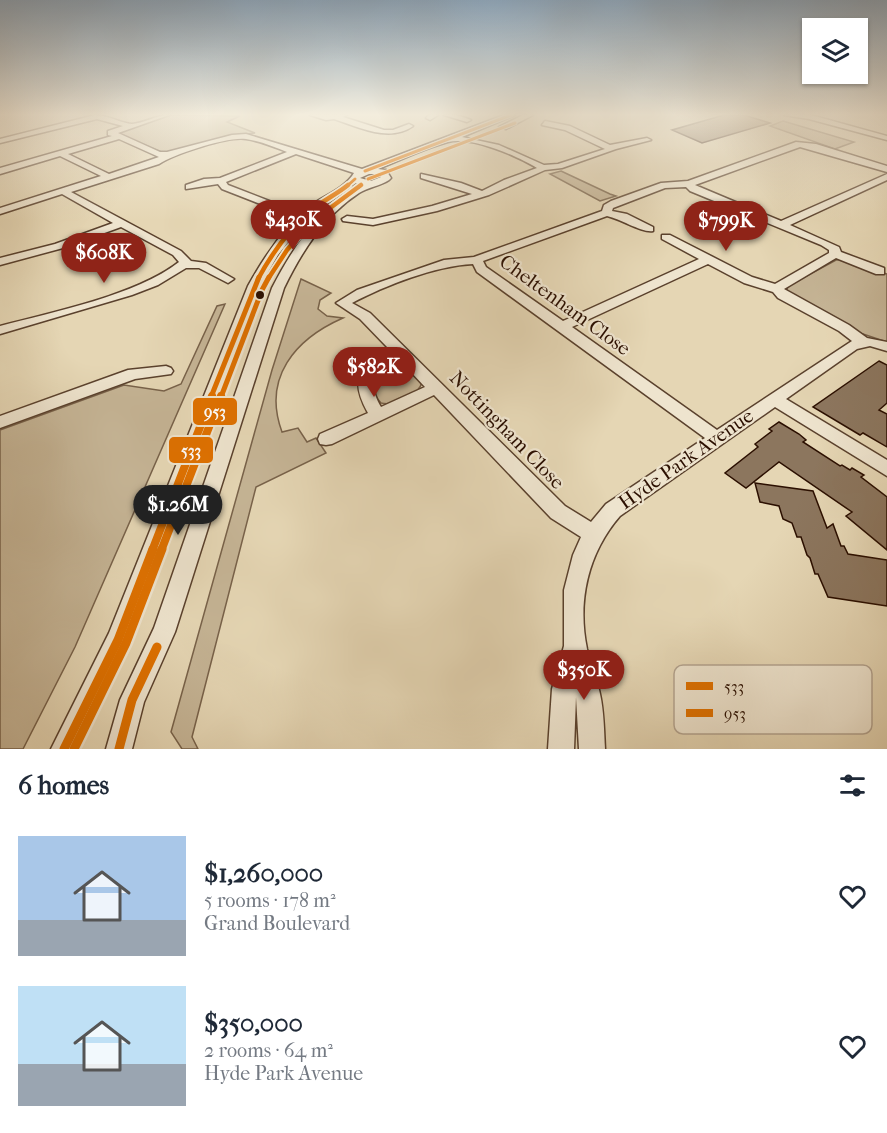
<!DOCTYPE html>
<html lang="en">
<head>
<meta charset="utf-8">
<style>
	:root { --surface:#fff; --page:#f2f2f3; --text:#1f2937; --muted:#747a83; --accent:#8f2418 }
	body { margin:0; font-family:"IM FELL French Canon",serif; background:var(--page); color:var(--text); height:100vh; display:flex; flex-direction:column; font-size:22px; white-space:nowrap }
	* { box-sizing:border-box; margin:0 }
	p { font-size:20px; color:var(--muted) }
	.icon { flex:none; width:33px; height:33px; fill:none; stroke:currentColor; stroke-width:2; stroke-linecap:round; stroke-linejoin:round }
	.map { position:relative; height:749px; overflow:hidden }
	.sheet { display:flex; flex-direction:column; background:var(--surface); flex:1 }
	.sheet>* { flex:none }
	.tools { position:absolute; left:802px; top:18px; display:grid; gap:12px }
	.tools a { display:grid; place-items:center; width:66px; height:66px; border-radius:0px; background:var(--surface); box-shadow:0 2px 4px #0004; font-size:30px }
	.price { position:absolute; translate:-50% -51px; padding:0 14px; border-radius:21px; background:var(--accent); color:#fff; font-size:20px; line-height:39px; filter:drop-shadow(0 2px 3px #0008) }
	.price::after { content:''; position:absolute; left:50%; top:36px; width:18px; height:14px; margin-left:-9px; background:inherit; clip-path:polygon(0 0,100% 0,50% 100%) }
	.price.selected { background:#222; color:#fff }
	ul { padding:0; list-style:none }
	li { display:flex; align-items:center; gap:18px; height:150px; padding:0 18px }
	li span { display:grid; place-items:center; flex:none; width:168px; height:120px; border-radius:0px; color:#555 }
	li>.icon { margin-inline-start:auto }
	span .icon { width:72px; height:72px; fill:#fffc; stroke-width:1 }
	li b { font-size:26px }
	h2 { display:flex; justify-content:space-between; align-items:center; height:72px; padding:0 18px; font-size:26px }
	.map>svg:first-child { display:block }
	.green { fill:#c5b495; stroke:#78624a; stroke-width:1.5 }
	.building { fill:#8c765e; stroke:#2b0f00; stroke-width:1.5 }
	.lines { fill:none; stroke-linecap:round; stroke-linejoin:round }
	.minor-casing { stroke:#5a412d; stroke-width:3 }
	.minor { fill:#eee4ce; fill-rule:evenodd }
	.bus-1-far4-casing { stroke:#eee4ce; stroke-width:5 }
	.bus-1-far3-casing { stroke:#eee4ce; stroke-width:8 }
	.bus-1-far2-casing { stroke:#eee4ce; stroke-width:10 }
	.bus-1-far1-casing { stroke:#eee4ce; stroke-width:12 }
	.bus-1-casing { stroke:#eee4ce; stroke-width:14 }
	.bus-2-far4-casing { stroke:#eee4ce; stroke-width:5 }
	.bus-2-far3-casing { stroke:#eee4ce; stroke-width:8 }
	.bus-2-far2-casing { stroke:#eee4ce; stroke-width:10 }
	.bus-2-far1-casing { stroke:#eee4ce; stroke-width:12 }
	.bus-2-casing { stroke:#eee4ce; stroke-width:14 }
	.bus-1-far4 { stroke:#df7100; stroke-width:3 }
	.bus-1-far3 { stroke:#df7100; stroke-width:4.5 }
	.bus-1-far2 { stroke:#df7100; stroke-width:5 }
	.bus-1-far1 { stroke:#df7100; stroke-width:8 }
	.bus-1 { stroke:#df7100; stroke-width:9 }
	.bus-2-far4 { stroke:#df7100; stroke-width:3 }
	.bus-2-far3 { stroke:#df7100; stroke-width:4.5 }
	.bus-2-far2 { stroke:#df7100; stroke-width:5 }
	.bus-2-far1 { stroke:#df7100; stroke-width:8 }
	.bus-2 { stroke:#df7100; stroke-width:9 }
	.bus-dot { fill:#2b0f00; stroke:#eee4ce; stroke-width:2 }
	.labels { text-anchor:middle; dominant-baseline:central; stroke-width:4.5; stroke-linejoin:round; paint-order:stroke }
	.street-label { font-size:20px; fill:#2b0f00; stroke:#eee4ce }
	.key { fill:#eee4ce; stroke:#b4a490; stroke-width:1.5 }
	.key-label { font-size:16px; fill:#2b0f00 }
	.line-badge { stroke:#eee4ce; stroke-width:2 }
	.badge-label { font-size:16px; text-anchor:middle; font-weight:bold; fill:#fff }
</style>
</head>
<body>
<div class="map">
<svg width="887" height="749" viewBox="0 0 887 749">
	<rect width="100%" height="100%" fill="#e5d6b4"/>
	<filter id="stains"><feTurbulence type="fractalNoise" baseFrequency=".00333" numOctaves="4"/><feColorMatrix values="0 0 0 0 .2 0 0 0 0 .09 0 0 0 0 .02 0 0 0 .5 -.17"/></filter>
	<radialGradient id="worn" r=".72"><stop offset=".6" stop-color="#630" stop-opacity="0"/><stop offset="1" stop-color="#630" stop-opacity=".3"/></radialGradient>
	<g class="green">
		<path d="M 171,115 L 240,116 L 227,122 L 255,133 L 230,136 L 178,153 L 162,152 L 117,134 L 121,129 Z"/>
		<path d="M 783,121 L 854,142 L 835,149 L 770,126 Z"/>
		<path d="M 561,171 L 610,194 L 616,196 L 600,201 L 550,174 Z"/>
		<path d="M 841,259 L 887,274 L 887,342 L 857,332 L 786,293 L 788,286 L 836,260 Z"/>
		<path d="M 301,279 L 331,293 L 320,300 L 318,309 L 327,316 L 343,318 C 295,339 262,378 282,432 L 298,428 L 307,442 L 316,438 L 326,453 L 256,487 L 192,737 L 198,749 L 182,749 L 171,732 L 272,370 Z"/>
		<path d="M 225,304 L 75,647 L 23,749 L 0,749 L 0,430 L 124,385 L 164,391 L 181,384 L 217,306 Z"/>
		<path d="M 395,359 L 400,359 L 422,382 C 419,396 394,406 381,403 L 371,391 C 374,377 379,361 395,359 Z"/>
	</g>
	<g class="building">
		<path d="M 724,115 L 744,115 L 770,123 L 702,143 L 672,130 Z"/>
		<path d="M 879,361 L 887,365 L 887,403 L 879,410 L 887,414 L 887,447 L 863,433 L 860,435 L 813,407 Z"/>
		<path d="M 779,422 L 799,434 L 806,440 L 803,442 L 840,466 L 842,465 L 850,470 L 852,468 L 864,475 L 861,477 L 887,497 L 887,550 L 846,516 L 852,512 L 779,462 L 746,488 L 725,473 L 758,447 L 755,444 L 772,431 L 769,429 Z"/>
		<path d="M 755,483 L 813,491 L 827,528 L 833,524 L 841,546 L 844,546 L 848,554 L 887,560 L 887,606 L 828,597 L 818,574 L 815,574 L 810,558 L 807,555 L 801,537 L 797,537 L 792,523 L 783,519 L 779,506 L 760,502 Z"/>
	</g>
	<g class="lines">
		<g class="minor-casing">
			<g id="minor">
				<path d="M 95,115 C 108,115 123,124 132,124 C 145,123 156,115 169,115 L 118,133 L 160,152 L 167,152 L 232,135 L 246,134 L 362,169 L 504,115 L 515,115 L 462,137 L 499,145 L 544,165 L 558,164 L 605,149 L 565,130 L 542,125 L 545,121 L 570,126 L 610,145 L 647,138 L 651,140 L 616,149 L 562,168 L 545,170 L 489,195 L 437,211 L 373,225 L 343,221 L 342,219 L 347,216 L 373,219 L 432,206 L 472,194 L 421,178 L 421,174 L 461,183 L 482,191 L 504,180 L 537,168 C 517,156 472,136 448,142 C 425,148 401,160 378,169 L 386,170 L 391,178 L 389,180 C 380,186 369,187 359,193 C 324,216 302,251 284,288 L 175,632 L 144,702 L 132,749 L 106,749 L 120,700 L 154,628 L 272,288 C 293,247 319,209 359,185 L 356,183 L 317,211 L 299,228 L 278,255 L 260,286 L 129,640 L 78,749 L 51,749 L 109,633 L 248,286 C 264,257 284,227 310,206 C 325,195 344,189 354,173 L 296,154 L 226,182 L 228,185 L 277,204 L 278,206 L 273,209 L 222,189 L 218,184 L 186,189 L 186,185 L 204,179 L 220,178 L 287,152 C 274,147 260,141 246,139 C 229,136 174,154 159,164 L 71,192 L 181,251 L 191,261 L 206,263 L 234,279 L 228,283 L 199,268 L 186,268 L 158,285 L 132,295 L 0,334 L 0,326 C 53,312 137,295 179,262 L 173,255 L 121,227 L 63,248 L 0,265 L 0,258 L 55,244 L 113,223 L 62,194 L 0,214 L 0,208 L 101,176 L 60,156 L 0,174 L 0,168 L 112,136 L 108,135 L 108,131 L 123,126 L 97,119 L 0,143 L 0,139 ZM 119,139 L 159,157 L 109,174 L 68,154 ZM 369,174 L 380,174 L 381,177 L 371,181 L 360,178 Z"/>
				<path d="M 310,115 L 347,115 L 343,117 L 384,130 L 393,130 L 409,124 L 413,126 C 389,143 359,127 334,119 L 326,120 Z"/>
				<path d="M 429,115 L 438,115 L 430,120 L 426,118 Z"/>
				<path d="M 444,115 L 457,115 L 471,120 L 467,122 Z"/>
				<path d="M 523,115 L 533,115 L 506,129 L 499,127 Z"/>
				<path d="M 784,115 L 811,115 L 887,136 L 887,140 L 809,119 Z"/>
				<path d="M 796,142 L 816,144 L 887,166 L 887,172 L 800,147 L 695,185 L 781,221 L 887,174 L 887,180 L 790,225 L 839,247 L 841,252 L 884,268 L 884,274 L 876,274 L 836,258 L 784,289 L 849,325 L 867,338 L 887,342 L 887,351 L 870,346 L 857,349 L 786,399 L 887,460 L 887,476 L 775,407 L 620,516 C 588,553 577,601 587,649 C 591,665 597,679 600,694 C 604,712 604,731 605,749 L 579,749 L 576,697 L 574,749 L 548,749 L 552,689 L 564,646 L 564,590 L 573,555 L 581,537 L 551,518 L 434,395 L 332,444 L 326,445 L 320,444 L 318,439 L 320,434 L 368,413 C 350,381 357,365 388,348 L 360,319 L 336,303 L 357,290 L 444,260 L 474,257 L 602,211 L 604,205 L 611,201 L 661,183 L 688,181 ZM 686,187 L 690,191 L 821,245 L 829,250 L 829,253 L 775,284 L 752,277 L 670,235 L 662,235 L 662,239 L 699,259 L 563,321 L 486,267 L 483,261 L 607,216 C 621,219 642,233 653,231 L 653,227 L 627,214 L 612,211 L 613,208 L 665,188 ZM 473,264 L 477,272 L 705,438 L 606,504 L 591,522 L 565,506 L 370,313 L 352,303 C 386,285 435,266 473,264 ZM 708,264 L 744,283 L 773,292 L 778,298 L 839,331 L 852,341 L 717,430 L 572,327 ZM 396,356 L 425,387 L 381,407 C 367,384 373,368 396,356 Z"/>
				<path d="M 166,366 L 171,368 L 173,371 L 171,374 L 135,379 L 0,428 L 0,416 L 128,370 Z"/>
			</g>
		</g>
		<use href="#minor" class="minor"/>
		<g class="bus-1-far4-casing">
			<g id="bus-1-far4">
				<path d="M 365,171 L 511,115"/>
				<path d="M 346,187 L 355,179"/>
			</g>
		</g>
		<g class="bus-1-far3-casing">
			<path id="bus-1-far3" d="M 258,279 C 272,253 290,228 313,209 C 324,200 337,194 348,185"/>
		</g>
		<g class="bus-1-far2-casing">
			<path id="bus-1-far2" d="M 211,397 L 259,277"/>
		</g>
		<g class="bus-1-far1-casing">
			<path id="bus-1-far1" d="M 152,551 L 212,396"/>
		</g>
		<g class="bus-1-casing">
			<g id="bus-1">
				<path d="M 64,749 L 118,640 L 153,549"/>
				<path d="M 119,749 L 132,700 L 157,647"/>
			</g>
		</g>
		<g class="bus-2-far4-casing">
			<g id="bus-2-far4">
				<path d="M 368,179 L 515,123"/>
				<path d="M 359,187 L 361,185"/>
			</g>
		</g>
		<g class="bus-2-far3-casing">
			<path id="bus-2-far3" d="M 268,279 L 287,250 L 310,223 L 361,185"/>
		</g>
		<g class="bus-2-far2-casing">
			<path id="bus-2-far2" d="M 221,397 L 262,290 L 269,277"/>
		</g>
		<g class="bus-2-far1-casing">
			<path id="bus-2-far1" d="M 161,551 L 221,396"/>
		</g>
		<g class="bus-2-casing">
			<path id="bus-2" d="M 74,749 L 126,643 L 162,549"/>
		</g>
		<use href="#bus-1-far4" class="bus-1-far4"/>
		<use href="#bus-1-far3" class="bus-1-far3"/>
		<use href="#bus-1-far2" class="bus-1-far2"/>
		<use href="#bus-1-far1" class="bus-1-far1"/>
		<use href="#bus-1" class="bus-1"/>
		<use href="#bus-2-far4" class="bus-2-far4"/>
		<use href="#bus-2-far3" class="bus-2-far3"/>
		<use href="#bus-2-far2" class="bus-2-far2"/>
		<use href="#bus-2-far1" class="bus-2-far1"/>
		<use href="#bus-2" class="bus-2"/>
	</g>
	<linearGradient id="sky" x2="0" y2="1"><stop stop-color="#8da6bb"/><stop offset="0.52" stop-color="#f3eddd"/><stop offset="1" stop-color="#f3eddd" stop-opacity="0"/></linearGradient>
	<rect width="887" height="220" fill="url(#sky)"/>
	<circle class="bus-dot" cx="260" cy="295" r="5"/>
	<g class="labels">
		<g class="street-label">
			<text transform="translate(565 305) rotate(36)">Cheltenham Close</text>
			<text transform="translate(507 430) rotate(46)">Nottingham Close</text>
			<text transform="translate(686 459) rotate(-35)">Hyde Park Avenue</text>
		</g>
	</g>
	<rect x="674" y="665" width="198" height="69" rx="9" class="key"/>
	<rect x="686" y="682" width="27" height="8" fill="#df7100"/>
	<rect x="686" y="709" width="27" height="8" fill="#df7100"/>
	<g class="key-label">
		<text x="724" y="692">533</text>
		<text x="724" y="719">953</text>
	</g>
	<g class="line-badge">
		<rect x="192" y="397" width="46" height="29" rx="6" fill="#df7100"/>
		<rect x="168" y="436" width="46" height="28" rx="6" fill="#df7100"/>
	</g>
	<g class="badge-label">
		<text x="215" y="417">953</text>
		<text x="191" y="456">533</text>
	</g>
	<rect width="100%" height="100%" filter="url(#stains)"/>
	<rect width="100%" height="100%" fill="url(#worn)"/>
</svg>
<div class="tools">
<a><svg class="icon" aria-label="layers" viewBox="0 0 24 24"><path d="M12 4l9 5-9 5-9-5zM3 14l9 5 9-5"/></svg></a>
</div>
<b class="price" style="left:293px;top:251px">$430K</b>
<b class="price" style="left:726px;top:252px">$799K</b>
<b class="price" style="left:104px;top:284px">$608K</b>
<b class="price" style="left:374px;top:398px">$582K</b>
<b class="price selected" style="left:178px;top:536px">$1.26M</b>
<b class="price" style="left:584px;top:701px">$350K</b>
</div>
<section class="sheet">
<h2>6 homes<svg class="icon" aria-label="filters" viewBox="0 0 24 24"><path d="M4 7h16M4 17h16"/><circle cx="9" cy="7" r="2"/><circle cx="15" cy="17" r="2"/></svg></h2>
<ul>
<li><span style="background:linear-gradient(#a9c7e8 70%,#9aa5b1 0)"><svg class="icon" aria-label="home" viewBox="0 0 24 24"><path d="M3 11l9-7 9 7M6 9v11h12V9"/></svg></span><div><b>$1,260,000</b><p>5 rooms · 178 m²</p><p>Grand Boulevard</p></div><svg class="icon" aria-label="heart" viewBox="0 0 24 24"><path d="M12 20l-8-8c-3-5 5-10 8-4 3-6 11-1 8 4z"/></svg></li>
<li><span style="background:linear-gradient(#bfe0f5 65%,#9aa5b1 0)"><svg class="icon" aria-label="home" viewBox="0 0 24 24"><path d="M3 11l9-7 9 7M6 9v11h12V9"/></svg></span><div><b>$350,000</b><p>2 rooms · 64 m²</p><p>Hyde Park Avenue</p></div><svg class="icon" aria-label="heart" viewBox="0 0 24 24"><path d="M12 20l-8-8c-3-5 5-10 8-4 3-6 11-1 8 4z"/></svg></li>
</ul>
</section>
</body>
</html>
